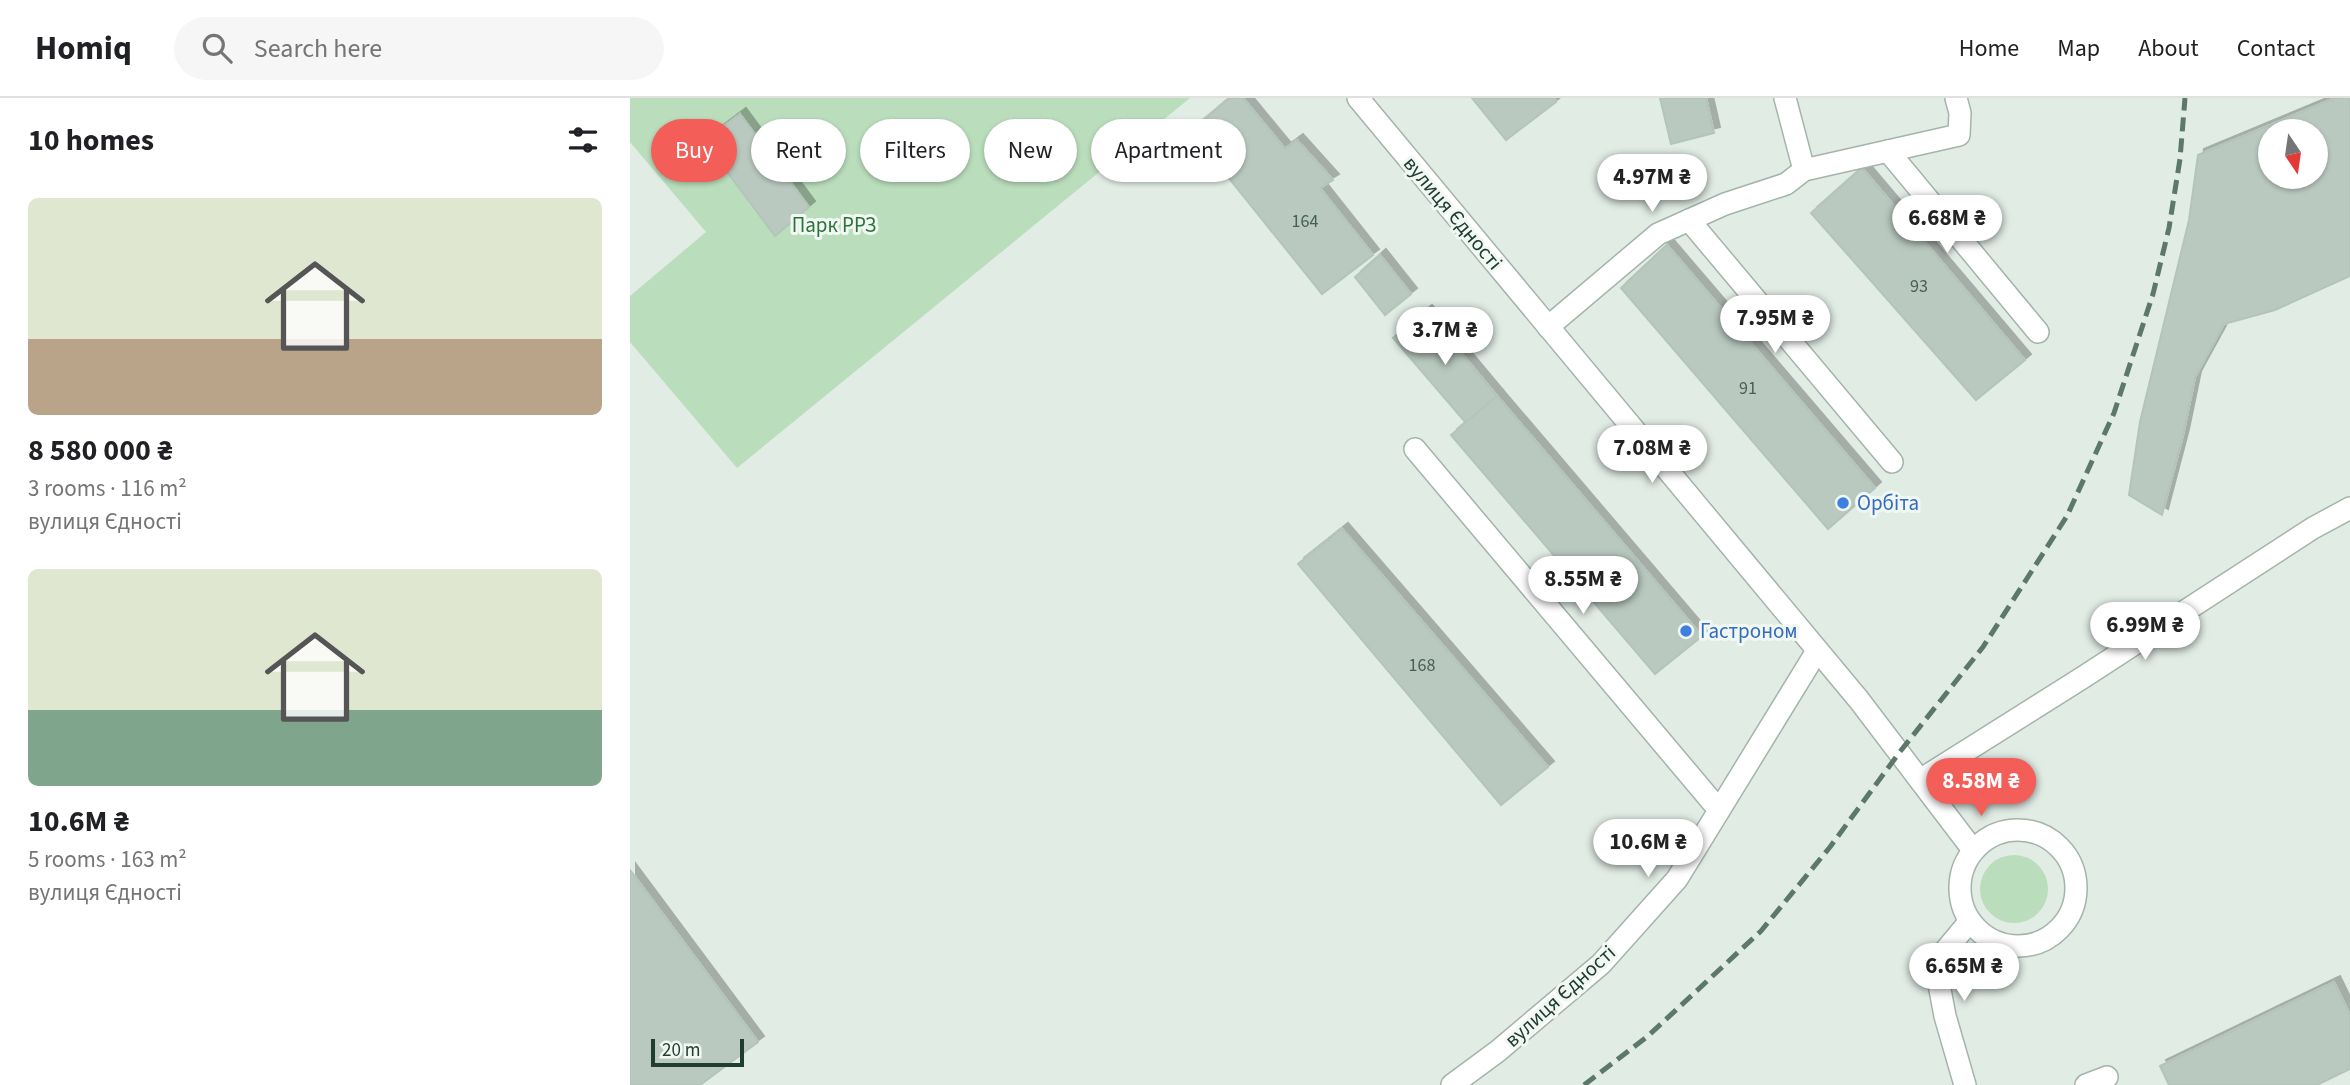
<!DOCTYPE html>
<html lang="en">
<head>
<meta charset="utf-8">
<style>
	:root { --surface:#fff; --page:#f6f6f6; --text:#202124; --muted:#757577; --line:#e0e0e0; --accent:#f35e58 }
	body { margin:0; font-family:"Source Sans 3",sans-serif; background:var(--page); color:var(--text); height:100vh; display:flex; flex-direction:column; font-size:26px; white-space:nowrap }
	* { box-sizing:border-box; margin:0 }
	p { font-size:23px; color:var(--muted) }
	.icon { flex:none; width:38px; height:38px; fill:none; stroke:currentColor; stroke-width:2; stroke-linecap:round; stroke-linejoin:round }
	.map { position:relative; flex:1; overflow:hidden }
	.details { display:flex; flex-direction:column; background:var(--surface); width:630px }
	.details>* { flex:none }
	.banner { position:absolute; left:21px; top:21px; width:665px; height:63px; display:flex; gap:14px }
	.needle { width:46px; rotate:167deg }
	.tools { position:absolute; left:1628px; top:21px; display:grid; gap:14px }
	.tools a { display:grid; place-items:center; width:70px; height:70px; border-radius:50%; background:var(--surface); box-shadow:0 2px 5px #0004; font-size:35px }
	.scale { position:absolute; left:21px; bottom:18px; width:93px; box-sizing:border-box; padding-left:7px; border:4px solid #213c30; border-top:0; font-size:19px; line-height:24px; white-space:nowrap; color:#213c30; -webkit-text-stroke:5px #f1f8f3; paint-order:stroke }
	.price { position:absolute; translate:-50% -60px; padding:0 16px; border-radius:24px; background:#fff; color:#222; font-size:23px; line-height:46px; filter:drop-shadow(0 2px 4px #0008) }
	.price::after { content:''; position:absolute; left:50%; top:42px; width:21px; height:16px; margin-left:-10px; background:inherit; clip-path:polygon(0 0,100% 0,50% 100%) }
	.price.selected { background:var(--accent); color:#fff }
	ul { padding:0; list-style:none }
	li { display:grid; align-content:center; gap:14px; height:371px; padding:0 28px }
	li span { display:grid; place-items:center; height:217px; border-radius:10px; color:#555 }
	li>.icon { margin-inline-start:auto }
	span .icon { width:126px; height:126px; fill:#fffc; stroke-width:1 }
	li b { font-size:30px }
	h2 { display:flex; justify-content:space-between; align-items:center; height:84px; padding:0 28px; font-size:30px }
	.chip { padding:0 24px; border-radius:32px; background:var(--surface); box-shadow:0 2px 5px #0004; font-size:24px; line-height:63px }
	.chip.selected { background:var(--accent); color:#fff }
	header { display:flex; align-items:center; gap:42px; box-sizing:border-box; height:98px; padding:0 35px; background:var(--surface); border-bottom:2px solid var(--line) }
	header strong { font-size:33px }
	nav { display:flex; gap:38px; margin-inline-start:auto; font-size:24px }
	.search { width:490px; height:63px; background:var(--page); display:flex; align-items:center; gap:18px; box-sizing:border-box; padding:0 24px; border-radius:38px; color:var(--muted); font-size:26px }
	main { display:flex; flex:1; min-height:0 }
	.map>svg:first-child { display:block }
	.green { fill:#baddbc }
	.building { fill:#b9c9c0; stroke:#b3c5ba; stroke-width:2; fill-rule:evenodd; filter:url(#shadow) }
	.lines { fill:none; stroke-linecap:round; stroke-linejoin:round }
	.minor-casing { stroke:#a4b4ab; stroke-width:24 }
	.minor { stroke:#fff; stroke-width:21 }
	.rail { stroke:#5c786b; stroke-width:5; stroke-dasharray:14 7; stroke-linecap:butt }
	.shop-dot { fill:#3f7fe0; stroke:#f1f8f3; stroke-width:2.5 }
	.labels { text-anchor:middle; dominant-baseline:central; stroke-width:6; stroke-linejoin:round; paint-order:stroke }
	.number-label { font-size:18px; fill:#475f54 }
	.street-label { font-size:21px; fill:#213c30; stroke:#f1f8f3 }
	.park-label { font-size:21px; fill:#2b7438; stroke:#f1f8f3 }
	.shop-label { font-size:21px; fill:#366cbe; stroke:#f1f8f3; text-anchor:start }
</style>
</head>
<body>
<header>
<strong>Homiq</strong>
<div class="search"><svg class="icon" aria-label="search" viewBox="0 0 24 24"><circle cx="10" cy="10" r="6"/><path d="M15 15l6 6"/></svg>Search here</div>
<nav><a>Home</a><a>Map</a><a>About</a><a>Contact</a></nav>
</header>
<main>
<section class="details">
<h2>10 homes<svg class="icon" aria-label="filters" viewBox="0 0 24 24"><path d="M4 7h16M4 17h16"/><circle cx="9" cy="7" r="2"/><circle cx="15" cy="17" r="2"/></svg></h2>
<ul>
<li><span style="background:linear-gradient(#dfe7d0 65%,#b9a48a 0)"><svg class="icon" aria-label="home" viewBox="0 0 24 24"><path d="M3 11l9-7 9 7M6 9v11h12V9"/></svg></span><div><b>8 580 000 ₴</b><p>3 rooms · 116 m²</p><p>вулиця Єдності</p></div></li>
<li><span style="background:linear-gradient(#dfe7d0 65%,#7fa58c 0)"><svg class="icon" aria-label="home" viewBox="0 0 24 24"><path d="M3 11l9-7 9 7M6 9v11h12V9"/></svg></span><div><b>10.6M ₴</b><p>5 rooms · 163 m²</p><p>вулиця Єдності</p></div></li>
</ul>
</section>
<div class="map">
<svg width="1720" height="987" viewBox="0 0 1720 987">
	<defs>
		<filter id="shadow"><feDropShadow dx="6" dy="-6" stdDeviation="0" flood-color="#0004"/></filter>
	</defs>
	<rect width="100%" height="100%" fill="#e1ece5"/>
	<g class="green">
		<path d="M 0,0 L 560,0 L 107,370 L 0,244 L 0,198 L 76,134 L 0,44 Z"/>
		<circle cx="1384" cy="791" r="34"/>
	</g>
	<g class="building">
		<path d="M 600,0 L 613,0 L 655,51 L 667,42 L 703,82 L 690,90 L 743,157 L 692,196 L 561,33 Z"/>
		<path d="M 842,0 L 924,0 L 926,4 L 876,42 Z"/>
		<path d="M 1030,0 L 1076,0 L 1084,35 L 1041,46 Z"/>
		<path d="M 1705,0 L 1720,0 L 1720,178 L 1645,212 L 1594,226 L 1565,279 L 1553,337 L 1532,417 L 1499,397 L 1510,324 L 1559,122 L 1568,57 ZM 1640,33 L 1685,33 L 1685,79 L 1640,79 Z"/>
		<path d="M 110,16 L 179,109 L 145,138 L 74,43 Z"/>
		<path d="M 1232,70 L 1395,262 L 1346,302 L 1181,115 Z"/>
		<path d="M 1037,147 L 1245,390 L 1198,431 L 991,190 Z"/>
		<path d="M 750,157 L 781,196 L 755,217 L 725,179 Z"/>
		<path d="M 796,213 L 867,298 L 836,325 L 763,240 Z"/>
		<path d="M 867,298 L 1072,538 L 1025,576 L 821,337 Z"/>
		<path d="M 712,431 L 918,669 L 871,707 L 668,466 Z"/>
		<path d="M 0,772 L 128,944 L 70,987 L 0,987 Z"/>
		<path d="M 1704,884 L 1720,917 L 1720,971 L 1687,987 L 1539,987 L 1530,968 Z"/>
	</g>
	<g class="lines">
		<g class="minor-casing">
			<g id="minor">
				<path d="M 728,0 L 1229,602 L 1343,752"/>
				<path d="M 1155,0 L 1174,72"/>
				<path d="M 1258,53 L 1408,234"/>
				<path d="M 1059,122 L 1262,364"/>
				<path d="M 918,229 L 1028,136 L 1095,106 L 1156,86 L 1174,72 L 1329,37 L 1330,15 L 1326,0"/>
				<path d="M 785,351 L 1089,712"/>
				<path d="M 1290,682 L 1452,580 L 1683,430 L 1720,410"/>
				<circle cx="1388" cy="790" r="58"/>
				<path d="M 822,987 L 868,953 L 971,866 L 1047,781 L 1187,553"/>
				<path d="M 1335,987 L 1315,918 L 1305,865 L 1340,823"/>
				<path d="M 1456,987 L 1477,979"/>
			</g>
		</g>
		<use href="#minor" class="minor"/>
		<path class="rail" d="M 954,987 L 1018,938 L 1131,833 L 1200,749 L 1269,655 L 1353,549 L 1437,418 L 1484,315 L 1523,196 L 1539,130 L 1550,61 L 1555,0"/>
	</g>
	<g class="shop-dot">
		<circle cx="1213" cy="405" r="7"/>
		<circle cx="1056" cy="533" r="7"/>
	</g>
	<g class="labels">
		<g class="number-label">
			<text x="675" y="123">164</text>
			<text x="1289" y="188">93</text>
			<text x="1118" y="290">91</text>
			<text x="792" y="567">168</text>
		</g>
		<g class="street-label">
			<text transform="translate(823 115) rotate(50)">вулиця Єдності</text>
			<text transform="translate(930 898) rotate(-42)">вулиця Єдності</text>
		</g>
		<g class="park-label">
			<text x="204" y="127">Парк РРЗ</text>
		</g>
		<g class="shop-label">
			<text x="1227" y="405">Орбіта</text>
			<text x="1070" y="533">Гастроном</text>
		</g>
	</g>
</svg>
<div class="tools">
<a><svg class="needle" viewBox="-14 -14 28 28"><path d="M0-13l5 13h-10z" fill="#e53935"/><path d="M0 13l5-13h-10z" fill="#757577"/></svg></a>
</div>
<div class="scale">20 m</div>
<b class="price" style="left:1022px;top:116px">4.97M ₴</b>
<b class="price" style="left:1317px;top:157px">6.68M ₴</b>
<b class="price" style="left:1145px;top:257px">7.95M ₴</b>
<b class="price" style="left:815px;top:269px">3.7M ₴</b>
<b class="price" style="left:1022px;top:387px">7.08M ₴</b>
<b class="price" style="left:953px;top:518px">8.55M ₴</b>
<b class="price" style="left:1515px;top:564px">6.99M ₴</b>
<b class="price selected" style="left:1351px;top:720px">8.58M ₴</b>
<b class="price" style="left:1018px;top:781px">10.6M ₴</b>
<b class="price" style="left:1334px;top:905px">6.65M ₴</b>
<div class="banner">
<a class="chip selected">Buy</a>
<a class="chip">Rent</a>
<a class="chip">Filters</a>
<a class="chip">New</a>
<a class="chip">Apartment</a>
</div>
</div>
</main>
</body>
</html>
